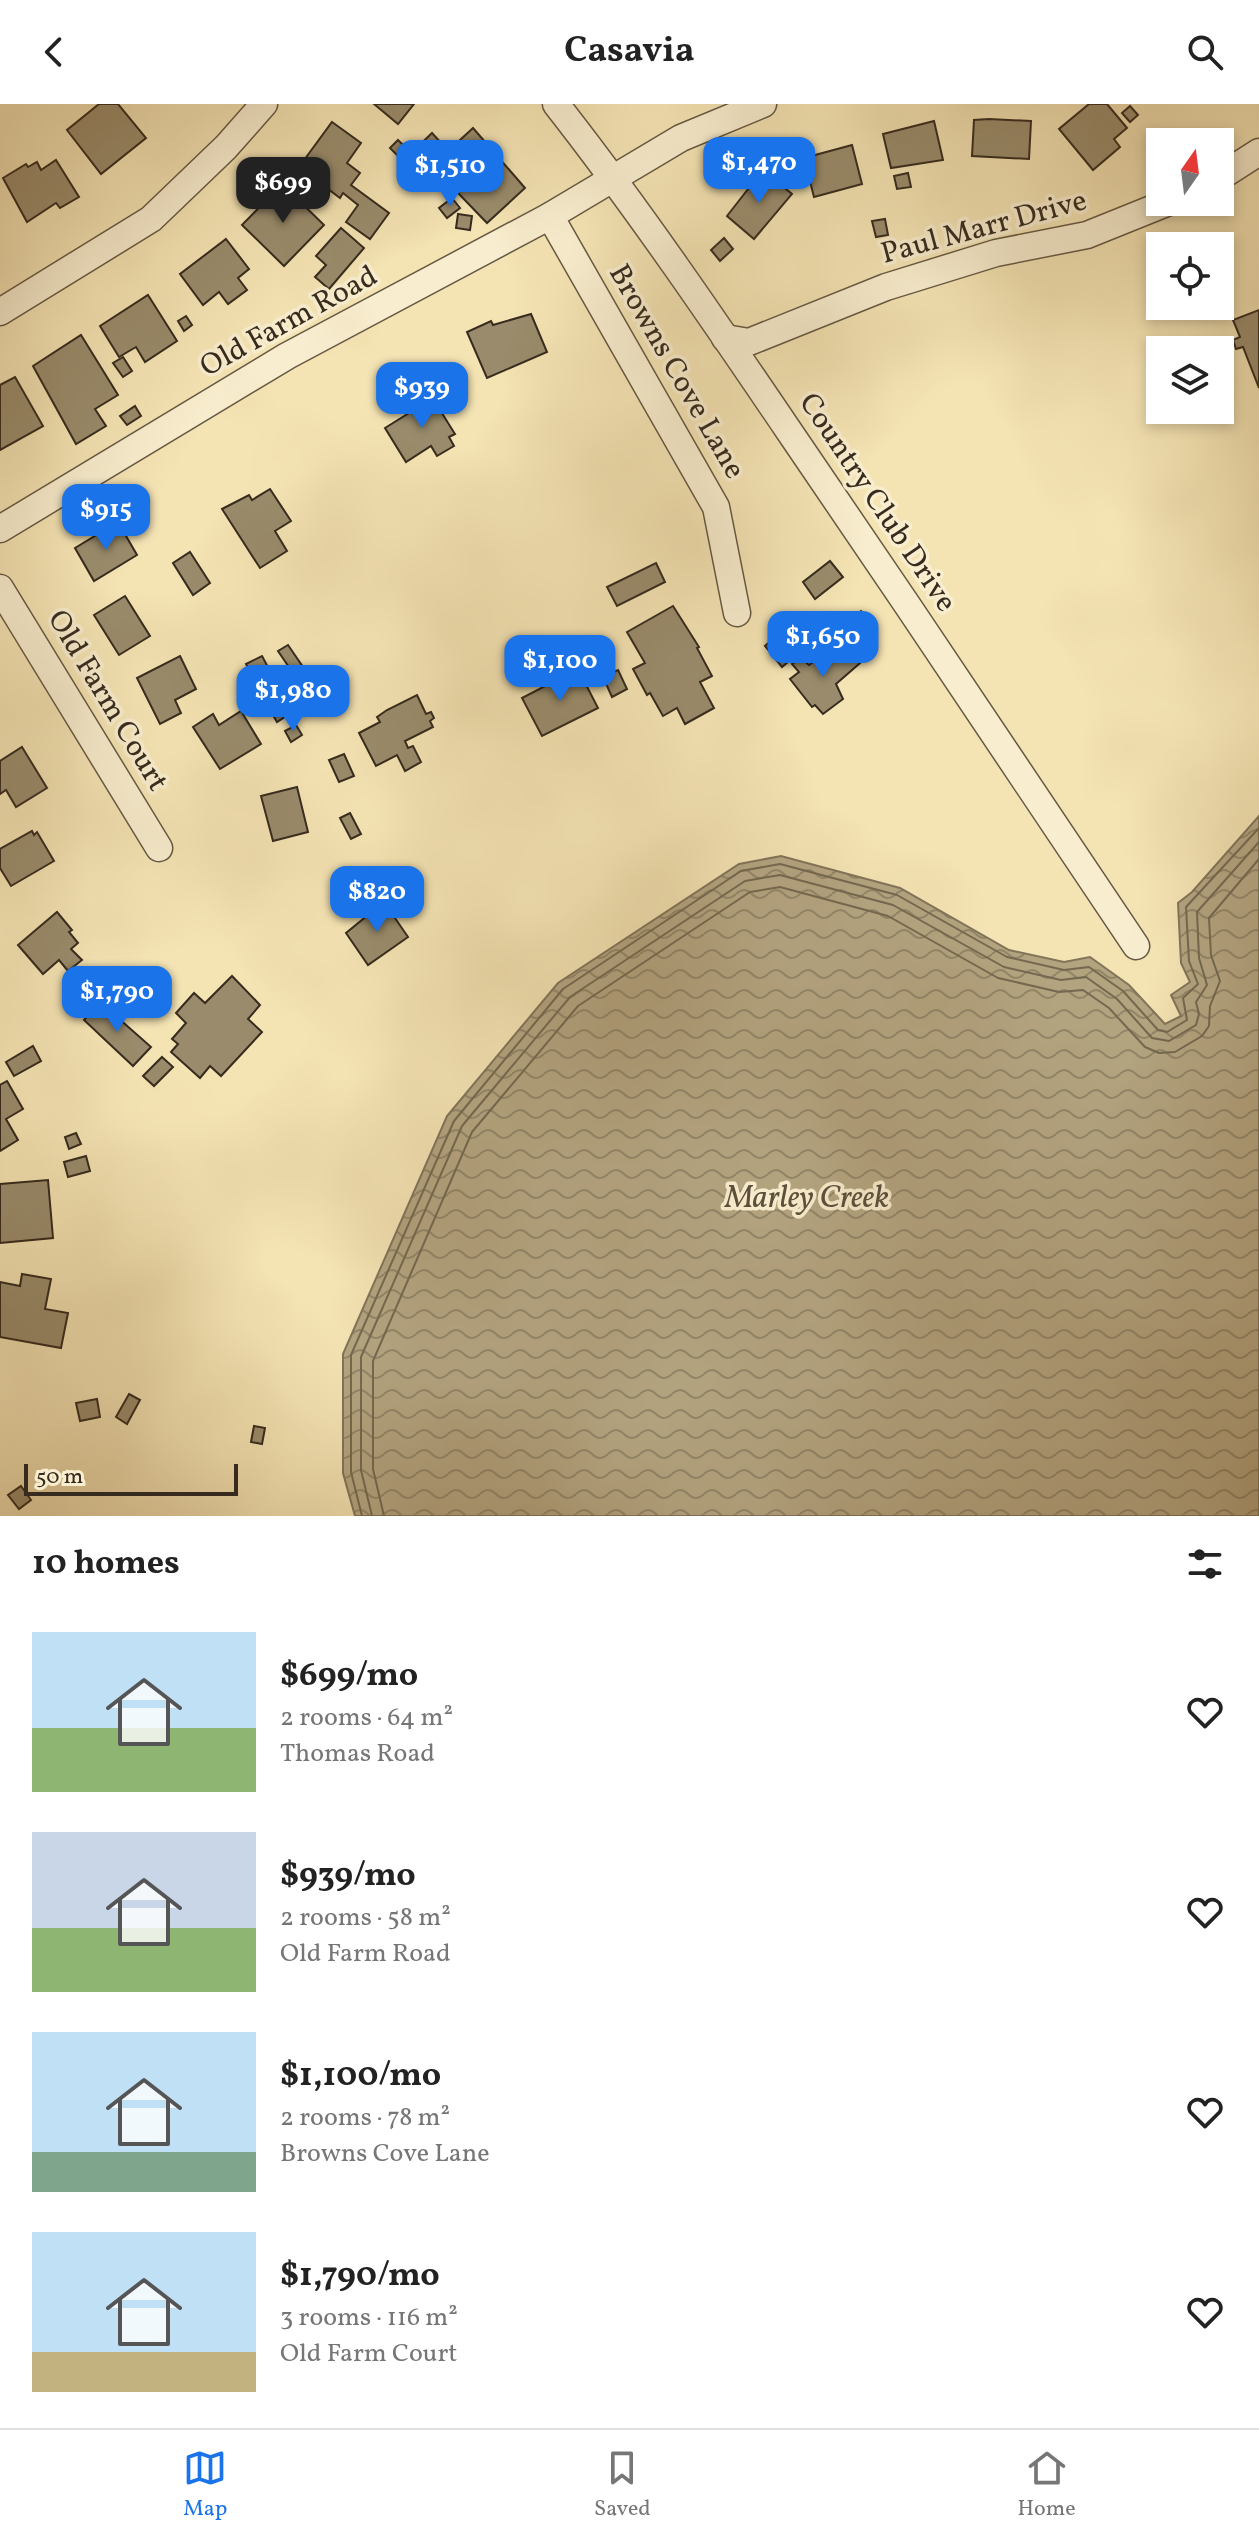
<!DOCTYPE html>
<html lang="en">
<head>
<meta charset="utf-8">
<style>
	:root { --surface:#fff; --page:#f2f2f2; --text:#222; --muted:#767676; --line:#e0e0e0; --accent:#1a73e8 }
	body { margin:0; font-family:Vollkorn,serif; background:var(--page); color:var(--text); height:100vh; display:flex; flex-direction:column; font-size:30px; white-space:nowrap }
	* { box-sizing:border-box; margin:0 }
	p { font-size:26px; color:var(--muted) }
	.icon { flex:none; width:44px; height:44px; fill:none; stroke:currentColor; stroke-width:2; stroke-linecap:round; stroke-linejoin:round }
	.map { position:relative; height:1412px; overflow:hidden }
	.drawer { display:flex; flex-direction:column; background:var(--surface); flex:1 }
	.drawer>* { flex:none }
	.needle { width:52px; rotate:14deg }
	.tools { position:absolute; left:1146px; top:24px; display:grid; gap:16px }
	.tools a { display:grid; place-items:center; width:88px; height:88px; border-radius:0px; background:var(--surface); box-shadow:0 4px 12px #0003; font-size:40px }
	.scale { position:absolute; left:24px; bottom:20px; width:214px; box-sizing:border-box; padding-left:8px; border:4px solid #362b1e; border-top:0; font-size:22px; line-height:28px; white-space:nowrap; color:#362b1e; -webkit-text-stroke:6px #f8edce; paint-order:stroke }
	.price { position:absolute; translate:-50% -68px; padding:0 18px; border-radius:16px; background:var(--accent); color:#fff; font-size:26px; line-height:52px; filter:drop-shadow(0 2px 4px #0008) }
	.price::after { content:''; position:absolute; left:50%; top:48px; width:24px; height:18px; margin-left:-12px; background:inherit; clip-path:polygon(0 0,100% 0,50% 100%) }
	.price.active { background:#222; color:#fff }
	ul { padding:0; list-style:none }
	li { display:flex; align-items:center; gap:24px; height:200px; padding:0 32px }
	li span { display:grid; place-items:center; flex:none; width:224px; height:160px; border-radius:0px; color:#555 }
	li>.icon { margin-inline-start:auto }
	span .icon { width:96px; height:96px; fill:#fffc; stroke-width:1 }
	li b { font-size:34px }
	h2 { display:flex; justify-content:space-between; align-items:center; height:96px; padding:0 32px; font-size:34px }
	header { display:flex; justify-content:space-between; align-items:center; height:104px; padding:0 32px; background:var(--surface); font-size:36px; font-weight:700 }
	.tab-bar { display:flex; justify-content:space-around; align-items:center; height:112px; border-top:2px solid var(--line); background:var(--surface); font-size:22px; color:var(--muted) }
	.tab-bar a { display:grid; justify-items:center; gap:4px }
	.tab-bar .active { color:var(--accent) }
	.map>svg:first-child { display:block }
	.water { fill:url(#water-waves); stroke:#817459; stroke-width:2 }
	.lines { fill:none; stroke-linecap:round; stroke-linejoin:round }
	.shore { stroke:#74684f; stroke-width:2 }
	.building { fill:#998b6b; stroke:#362b1e; stroke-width:2 }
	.minor-casing { stroke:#665943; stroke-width:29 }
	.minor { stroke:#f8edce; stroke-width:26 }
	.labels { text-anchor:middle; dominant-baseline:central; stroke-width:7; stroke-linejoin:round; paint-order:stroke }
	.street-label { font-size:30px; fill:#362b1e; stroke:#f8edce }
	.water-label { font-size:32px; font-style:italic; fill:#5c4f3b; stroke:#f8edce }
</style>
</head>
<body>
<header><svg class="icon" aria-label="back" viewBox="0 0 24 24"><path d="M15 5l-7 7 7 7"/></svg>Casavia<svg class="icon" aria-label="search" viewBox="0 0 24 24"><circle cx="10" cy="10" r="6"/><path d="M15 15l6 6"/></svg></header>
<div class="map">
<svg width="1259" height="1412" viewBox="0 0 1259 1412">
	<defs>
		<pattern id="water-waves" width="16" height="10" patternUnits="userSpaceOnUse" patternTransform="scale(2)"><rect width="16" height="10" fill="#b3a480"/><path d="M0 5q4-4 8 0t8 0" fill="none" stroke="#928668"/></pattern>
	</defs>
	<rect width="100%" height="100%" fill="#f4e3b3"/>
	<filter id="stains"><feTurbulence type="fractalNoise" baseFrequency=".0025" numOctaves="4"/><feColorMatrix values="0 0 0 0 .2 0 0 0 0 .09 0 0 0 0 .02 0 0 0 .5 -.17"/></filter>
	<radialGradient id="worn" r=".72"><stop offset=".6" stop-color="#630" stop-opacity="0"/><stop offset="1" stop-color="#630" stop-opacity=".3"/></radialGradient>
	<path class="water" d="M 1259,712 L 1259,1412 L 355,1412 L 343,1369 L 343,1250 L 447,1012 L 558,879 L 739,760 L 781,752 L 900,784 L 1009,846 L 1064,858 L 1090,853 L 1129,881 L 1165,920 L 1181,912 L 1171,891 L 1190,878 L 1181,859 L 1178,799 L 1192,788 Z"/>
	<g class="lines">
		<g class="shore">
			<path d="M 362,1412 L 351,1368 L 351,1251 L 454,1017 L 563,885 L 741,767 L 780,760 L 897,791 L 1007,853 L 1064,866 L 1089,863 L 1123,887 L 1158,926 L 1167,928 L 1187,916 L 1183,894 L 1198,880 L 1189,857 L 1186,803 L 1259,724"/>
			<path d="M 372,1412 L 361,1366 L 361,1253 L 462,1022 L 570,893 L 745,777 L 780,771 L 893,801 L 1004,863 L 1061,876 L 1086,873 L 1117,895 L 1152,934 L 1169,937 L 1196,921 L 1199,910 L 1196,898 L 1207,881 L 1199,854 L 1197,808 L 1259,738"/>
			<path d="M 384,1412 L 373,1365 L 373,1257 L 472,1028 L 578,902 L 750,788 L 780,783 L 888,812 L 998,874 L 1059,888 L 1083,886 L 1109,904 L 1145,943 L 1159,949 L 1175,948 L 1202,932 L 1209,922 L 1210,902 L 1220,877 L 1211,851 L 1209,814 L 1259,755"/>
		</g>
	</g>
	<g class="building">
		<path d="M 99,0 L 118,0 L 146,34 L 101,70 L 67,26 Z"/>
		<path d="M 374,0 L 414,0 L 398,20 Z"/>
		<path d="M 1089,0 L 1107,0 L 1127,24 L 1114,35 L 1120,43 L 1093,66 L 1059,25 Z"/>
		<path d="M 1130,2 L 1138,11 L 1130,18 L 1122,9 Z"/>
		<path d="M 989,15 L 1031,17 L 1029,55 L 972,52 L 974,16 Z"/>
		<path d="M 934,17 L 943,56 L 891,64 L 883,30 Z"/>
		<path d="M 332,18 L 361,39 L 347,59 L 360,69 L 351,81 L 389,109 L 370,135 L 346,118 L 358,101 L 343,89 L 340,94 L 299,63 Z"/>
		<path d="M 473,24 L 525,84 L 487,119 L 432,62 Z"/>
		<path d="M 432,29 L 442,40 L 416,66 L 405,55 Z"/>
		<path d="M 398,36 L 408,46 L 400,54 L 390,44 Z"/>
		<path d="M 852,41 L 862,80 L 814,93 L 804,54 Z"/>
		<path d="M 56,56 L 79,93 L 60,104 L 56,99 L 27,118 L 3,74 L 26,60 L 28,63 L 37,58 L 41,66 Z"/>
		<path d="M 763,66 L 792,90 L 754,135 L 727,112 Z"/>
		<path d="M 908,69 L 911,83 L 897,85 L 894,72 Z"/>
		<path d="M 282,80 L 324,121 L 284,162 L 242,121 Z"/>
		<path d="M 452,94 L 460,104 L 447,114 L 439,104 Z"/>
		<path d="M 458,110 L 472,112 L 470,126 L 456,124 Z"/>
		<path d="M 885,115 L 888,131 L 876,133 L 872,117 Z"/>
		<path d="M 341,124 L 364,144 L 329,185 L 315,173 L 326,161 L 316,152 Z"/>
		<path d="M 724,134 L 733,145 L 720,157 L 711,146 Z"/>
		<path d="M 226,135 L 249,165 L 238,174 L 247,186 L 228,200 L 219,188 L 203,201 L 180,170 Z"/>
		<path d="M 148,191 L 177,237 L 145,258 L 136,243 L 119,253 L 100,222 Z"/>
		<path d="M 1259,206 L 1259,284 L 1243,243 L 1236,245 L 1233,236 L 1240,233 L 1233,216 Z"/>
		<path d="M 531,210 L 547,248 L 487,274 L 467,228 L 491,217 L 493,221 Z"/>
		<path d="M 186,212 L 192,221 L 184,227 L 178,217 Z"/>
		<path d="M 81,231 L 118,291 L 95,305 L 106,322 L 76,340 L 33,262 Z"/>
		<path d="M 123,253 L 132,267 L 123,273 L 113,259 Z"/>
		<path d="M 15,273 L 43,322 L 0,346 L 0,281 Z"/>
		<path d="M 430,290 L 455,330 L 449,333 L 454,342 L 437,352 L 431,342 L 406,358 L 385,324 L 417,304 L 414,299 Z"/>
		<path d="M 135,302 L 141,312 L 127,321 L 120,312 Z"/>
		<path d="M 270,385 L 291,417 L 275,427 L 287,447 L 260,464 L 222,405 L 249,391 L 252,396 Z"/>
		<path d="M 118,418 L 137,451 L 94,477 L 75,444 Z"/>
		<path d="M 190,448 L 210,479 L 193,491 L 173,459 Z"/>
		<path d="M 830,457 L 843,473 L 815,495 L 803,478 Z"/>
		<path d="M 656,459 L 665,478 L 617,502 L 607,483 Z"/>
		<path d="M 125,492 L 150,532 L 119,551 L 94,511 Z"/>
		<path d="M 673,502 L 699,543 L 697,544 L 712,572 L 700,578 L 714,604 L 685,620 L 677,604 L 663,612 L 650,589 L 647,591 L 633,565 L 645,559 L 627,528 Z"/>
		<path d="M 861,507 L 869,518 L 851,532 L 842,520 Z"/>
		<path d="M 784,526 L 801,547 L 782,563 L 765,542 Z"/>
		<path d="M 288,541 L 303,563 L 293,569 L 278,547 Z"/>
		<path d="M 830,546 L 837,555 L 850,546 L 860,559 L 836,580 L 843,595 L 823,610 L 815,601 L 812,603 L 790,575 L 799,568 L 792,560 L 801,554 L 809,561 Z"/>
		<path d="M 180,552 L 196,585 L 175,596 L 181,609 L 160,620 L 137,574 Z"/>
		<path d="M 262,552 L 269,565 L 253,574 L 246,560 Z"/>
		<path d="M 578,565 L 598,604 L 542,632 L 522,594 Z"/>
		<path d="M 618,566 L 627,585 L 612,593 L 603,573 Z"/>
		<path d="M 273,573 L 280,584 L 265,592 L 258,581 Z"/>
		<path d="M 417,591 L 426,610 L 431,608 L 434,614 L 430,617 L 433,623 L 405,637 L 408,644 L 413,642 L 421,658 L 405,667 L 397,651 L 376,662 L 359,629 L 380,618 L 377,613 L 387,606 Z"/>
		<path d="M 283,598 L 291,609 L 277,618 L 270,606 Z"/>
		<path d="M 241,607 L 261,640 L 220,665 L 193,623 L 213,610 L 219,621 Z"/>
		<path d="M 296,621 L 302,631 L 291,638 L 285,627 Z"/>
		<path d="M 22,643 L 47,684 L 16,703 L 6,686 L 0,690 L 0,657 Z"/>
		<path d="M 344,650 L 354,672 L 339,678 L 329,656 Z"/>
		<path d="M 297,683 L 308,728 L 273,737 L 261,692 Z"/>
		<path d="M 350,709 L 361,730 L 351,735 L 340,714 Z"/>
		<path d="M 32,727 L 34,731 L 37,728 L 54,757 L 11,782 L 0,764 L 0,745 Z"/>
		<path d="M 384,798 L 408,833 L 368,861 L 346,829 Z"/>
		<path d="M 57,808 L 72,826 L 69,828 L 78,839 L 71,845 L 82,856 L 68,867 L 59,856 L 43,870 L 18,841 Z"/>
		<path d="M 232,872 L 260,901 L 248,915 L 262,928 L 221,972 L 210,962 L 200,974 L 171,948 L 178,940 L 172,935 L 186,919 L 176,909 L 194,889 L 205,899 Z"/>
		<path d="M 100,898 L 151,943 L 133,962 L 84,916 Z"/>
		<path d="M 33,942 L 41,957 L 14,972 L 6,958 Z"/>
		<path d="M 162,953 L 173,963 L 154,982 L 143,972 Z"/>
		<path d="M 7,977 L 23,1005 L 6,1015 L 18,1036 L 0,1047 L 0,981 Z"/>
		<path d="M 76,1029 L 81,1040 L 69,1045 L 65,1033 Z"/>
		<path d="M 86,1052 L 90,1067 L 68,1073 L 64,1058 Z"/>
		<path d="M 48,1076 L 53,1134 L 0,1139 L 0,1080 Z"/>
		<path d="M 22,1170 L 51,1175 L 45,1205 L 68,1209 L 61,1244 L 0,1233 L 0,1178 L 20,1182 Z"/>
		<path d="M 129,1290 L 140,1296 L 127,1320 L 116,1313 Z"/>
		<path d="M 97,1295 L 100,1313 L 80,1317 L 76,1299 Z"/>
		<path d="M 254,1322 L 265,1324 L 262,1340 L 251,1338 Z"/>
		<path d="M 21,1382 L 31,1396 L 19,1405 L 8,1391 Z"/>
	</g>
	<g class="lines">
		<g class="minor-casing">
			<g id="minor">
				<path d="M 556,0 C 639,106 715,218 791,330 C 907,500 1022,670 1136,842"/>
				<path d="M 1220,73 L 1259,48"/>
				<path d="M 550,112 L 716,403 L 737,509"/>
				<path d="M 0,208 L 151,115 L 226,43 L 264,0"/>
				<path d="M 725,234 L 749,238 L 886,183 L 996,149 L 1087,131 L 1169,98"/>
				<path d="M 0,425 L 287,252 L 550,112 L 681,34 L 763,0"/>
				<path d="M 0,484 L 159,744"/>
			</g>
		</g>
		<use href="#minor" class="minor"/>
	</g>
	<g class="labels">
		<g class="street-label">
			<text transform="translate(984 124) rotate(-15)">Paul Marr Drive</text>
			<text transform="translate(289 218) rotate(-29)">Old Farm Road</text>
			<text transform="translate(676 268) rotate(60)">Browns Cove Lane</text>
			<text transform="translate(877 399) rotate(56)">Country Club Drive</text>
			<text transform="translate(107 597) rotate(59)">Old Farm Court</text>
		</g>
		<g class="water-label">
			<text x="807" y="1095">Marley Creek</text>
		</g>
	</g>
	<rect width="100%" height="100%" filter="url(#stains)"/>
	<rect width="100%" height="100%" fill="url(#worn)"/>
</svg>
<div class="tools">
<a><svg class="needle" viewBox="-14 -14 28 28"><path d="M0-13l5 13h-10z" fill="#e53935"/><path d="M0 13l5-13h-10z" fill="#767676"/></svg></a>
<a><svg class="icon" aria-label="locate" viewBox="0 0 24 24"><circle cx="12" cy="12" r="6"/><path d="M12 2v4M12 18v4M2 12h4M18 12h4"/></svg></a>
<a><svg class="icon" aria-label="layers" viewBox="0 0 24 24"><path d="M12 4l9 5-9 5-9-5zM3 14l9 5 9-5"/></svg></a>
</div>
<div class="scale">50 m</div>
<b class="price" style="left:759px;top:101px">$1,470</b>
<b class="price" style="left:450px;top:104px">$1,510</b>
<b class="price active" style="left:283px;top:121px">$699</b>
<b class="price" style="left:422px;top:326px">$939</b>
<b class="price" style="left:106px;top:448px">$915</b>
<b class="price" style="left:823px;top:575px">$1,650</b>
<b class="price" style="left:560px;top:599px">$1,100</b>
<b class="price" style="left:293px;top:629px">$1,980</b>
<b class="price" style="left:377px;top:830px">$820</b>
<b class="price" style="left:117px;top:930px">$1,790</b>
</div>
<section class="drawer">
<h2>10 homes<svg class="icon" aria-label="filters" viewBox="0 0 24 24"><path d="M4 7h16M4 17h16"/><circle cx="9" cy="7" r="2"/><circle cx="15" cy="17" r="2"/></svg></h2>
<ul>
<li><span style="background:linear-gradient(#bfe0f5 60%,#8fb573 0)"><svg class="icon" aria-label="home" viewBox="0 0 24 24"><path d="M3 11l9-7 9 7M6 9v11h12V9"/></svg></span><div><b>$699/mo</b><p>2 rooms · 64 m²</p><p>Thomas Road</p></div><svg class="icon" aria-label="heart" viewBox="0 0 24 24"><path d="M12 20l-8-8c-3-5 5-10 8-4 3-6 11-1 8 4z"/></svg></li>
<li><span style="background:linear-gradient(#c9d6e8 60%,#8fb573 0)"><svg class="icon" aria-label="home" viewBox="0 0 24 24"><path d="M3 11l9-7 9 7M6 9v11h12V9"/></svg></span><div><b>$939/mo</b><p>2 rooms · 58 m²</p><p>Old Farm Road</p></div><svg class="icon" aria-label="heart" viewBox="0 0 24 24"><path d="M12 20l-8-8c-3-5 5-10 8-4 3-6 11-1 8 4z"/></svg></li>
<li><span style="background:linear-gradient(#bfe0f5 75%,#7fa58c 0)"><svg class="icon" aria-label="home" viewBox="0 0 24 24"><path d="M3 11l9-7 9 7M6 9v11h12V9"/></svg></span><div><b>$1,100/mo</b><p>2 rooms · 78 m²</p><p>Browns Cove Lane</p></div><svg class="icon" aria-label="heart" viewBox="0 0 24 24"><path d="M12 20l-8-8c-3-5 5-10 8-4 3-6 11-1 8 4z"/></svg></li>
<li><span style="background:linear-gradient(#bfe0f5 75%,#c2b280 0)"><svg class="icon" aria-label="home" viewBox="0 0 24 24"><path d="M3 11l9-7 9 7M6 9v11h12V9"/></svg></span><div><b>$1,790/mo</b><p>3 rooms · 116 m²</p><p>Old Farm Court</p></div><svg class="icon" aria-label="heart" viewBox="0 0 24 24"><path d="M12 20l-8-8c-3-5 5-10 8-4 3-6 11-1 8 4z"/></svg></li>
</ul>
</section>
<nav class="tab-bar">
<a class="active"><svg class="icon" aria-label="map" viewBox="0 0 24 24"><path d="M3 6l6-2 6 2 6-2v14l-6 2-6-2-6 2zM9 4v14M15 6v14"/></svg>Map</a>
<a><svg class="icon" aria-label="saved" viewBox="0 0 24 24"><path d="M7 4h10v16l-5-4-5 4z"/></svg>Saved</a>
<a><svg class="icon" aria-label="home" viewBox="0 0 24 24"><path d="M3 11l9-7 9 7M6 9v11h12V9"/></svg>Home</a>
</nav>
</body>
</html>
